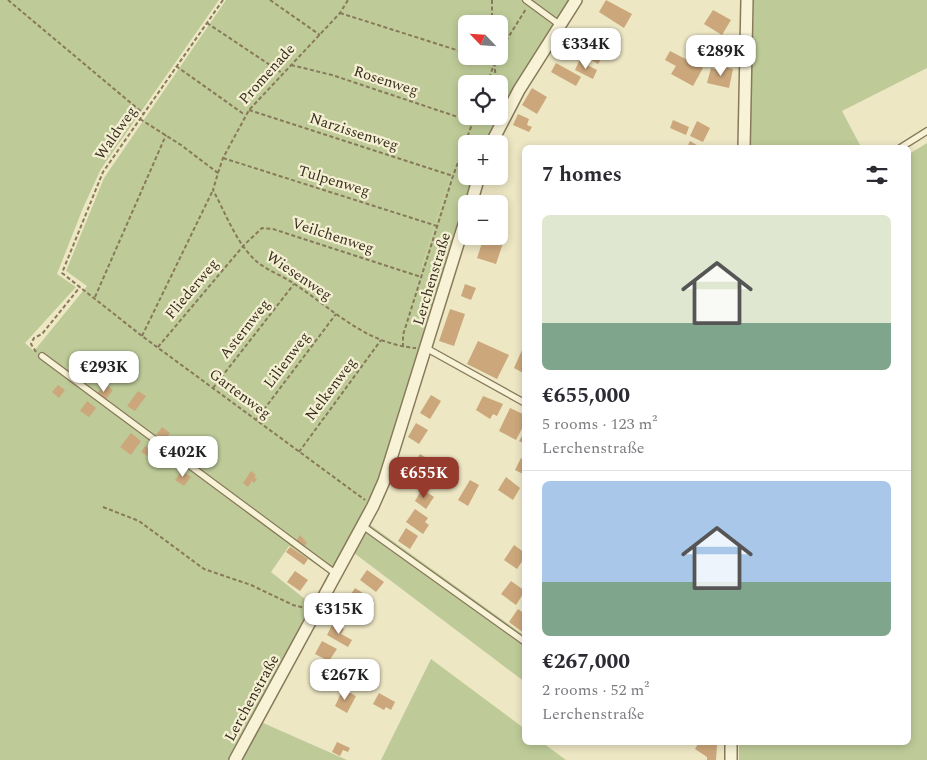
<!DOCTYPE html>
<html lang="en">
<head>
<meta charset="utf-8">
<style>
	:root { --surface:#fff; --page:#f7f7f7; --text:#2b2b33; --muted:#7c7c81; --line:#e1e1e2; --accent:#953a2c }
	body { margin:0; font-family:Spectral,serif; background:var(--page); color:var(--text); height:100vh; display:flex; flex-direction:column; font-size:19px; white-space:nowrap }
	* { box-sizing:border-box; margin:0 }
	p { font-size:16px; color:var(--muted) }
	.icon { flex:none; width:28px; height:28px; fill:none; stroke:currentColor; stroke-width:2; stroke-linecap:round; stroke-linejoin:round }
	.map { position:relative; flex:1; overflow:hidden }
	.details { position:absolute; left:522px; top:145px; width:389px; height:600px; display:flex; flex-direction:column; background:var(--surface); border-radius:8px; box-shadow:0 2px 8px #0003 }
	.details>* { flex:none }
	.needle { width:32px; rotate:295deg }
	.fabs { position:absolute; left:458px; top:15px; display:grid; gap:10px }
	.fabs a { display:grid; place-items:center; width:50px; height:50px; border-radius:8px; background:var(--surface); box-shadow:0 2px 8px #0003; font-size:25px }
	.price { position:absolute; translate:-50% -42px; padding:0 11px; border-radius:10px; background:#fff; color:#222; font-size:16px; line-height:32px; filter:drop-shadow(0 1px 2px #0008) }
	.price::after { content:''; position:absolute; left:50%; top:30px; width:15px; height:11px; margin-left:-8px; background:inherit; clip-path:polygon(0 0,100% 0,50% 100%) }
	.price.current { background:var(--accent); color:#fff }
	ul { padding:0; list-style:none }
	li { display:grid; align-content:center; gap:10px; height:265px; padding:0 20px }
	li+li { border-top:1px solid var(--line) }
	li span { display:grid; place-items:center; height:155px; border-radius:8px; color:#555 }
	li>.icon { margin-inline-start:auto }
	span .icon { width:90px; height:90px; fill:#fffc; stroke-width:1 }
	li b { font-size:21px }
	h2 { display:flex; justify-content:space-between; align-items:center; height:60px; padding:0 20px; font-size:21px }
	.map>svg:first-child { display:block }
	.green { fill:#becb98; fill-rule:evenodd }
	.building { fill:#cba77b }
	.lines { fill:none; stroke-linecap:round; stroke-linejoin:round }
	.service-casing { stroke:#88795b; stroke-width:8 }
	.minor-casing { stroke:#88795b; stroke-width:14 }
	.path { stroke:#88795b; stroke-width:2; stroke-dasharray:4 2.5; stroke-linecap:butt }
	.service { stroke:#f8f3d7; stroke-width:5.5 }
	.minor { stroke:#f8f3d7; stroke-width:11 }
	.labels { text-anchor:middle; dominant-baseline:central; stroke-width:4.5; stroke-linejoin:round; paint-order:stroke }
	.street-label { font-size:15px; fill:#382e1e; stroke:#f5f0d3 }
</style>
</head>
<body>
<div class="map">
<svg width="927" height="760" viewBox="0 0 927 760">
	<rect width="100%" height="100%" fill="#ede7c4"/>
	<g class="green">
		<path d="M 0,0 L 219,0 L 101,169 L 83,208 L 57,274 L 76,287 L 25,343 L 34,351 L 87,286 L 66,271 L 104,178 L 226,0 L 571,0 L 487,144 L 466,144 L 466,176 L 476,176 L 381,478 L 333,576 L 289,546 L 271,572 L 315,607 L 231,760 L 0,760 ZM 466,24 L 499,24 L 499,56 L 466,56 ZM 466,84 L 499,84 L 499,116 L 466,116 ZM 463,138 L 422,266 L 422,267 Z"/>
		<path d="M 754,0 L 927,0 L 927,68 L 842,111 L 861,147 L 750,147 Z"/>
		<path d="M 927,143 L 927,760 L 739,760 L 739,743 L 909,742 L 909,154 Z"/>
		<path d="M 369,524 L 525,636 L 525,682 L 354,553 Z"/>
		<path d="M 431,659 L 525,729 L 525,742 L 543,743 L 566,760 L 381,760 Z"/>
		<path d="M 261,722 L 347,760 L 239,760 Z"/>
	</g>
	<g class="building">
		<path d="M 606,0 L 632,14 L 624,28 L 599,12 Z"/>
		<path d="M 713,10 L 731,20 L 722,35 L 704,24 Z"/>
		<path d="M 594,43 L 606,51 L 598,64 L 586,57 Z"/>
		<path d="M 670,51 L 703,68 L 693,86 L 671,74 L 676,66 L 665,60 Z"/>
		<path d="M 579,61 L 597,70 L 593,79 L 575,70 Z"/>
		<path d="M 556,63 L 581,77 L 576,86 L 551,72 Z"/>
		<path d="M 719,66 L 733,69 L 729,88 L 707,83 L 711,68 L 718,70 Z"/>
		<path d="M 532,88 L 547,97 L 537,114 L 522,105 Z"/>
		<path d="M 518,114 L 529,119 L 527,125 L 532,127 L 529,132 L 513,125 Z"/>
		<path d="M 673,120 L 689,127 L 686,135 L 670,128 Z"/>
		<path d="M 697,121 L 710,128 L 703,142 L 690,136 Z"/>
		<path d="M 690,141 L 702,148 L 687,148 Z"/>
		<path d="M 499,162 L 507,165 L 503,179 L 499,178 Z"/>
		<path d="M 498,198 L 506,200 L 503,211 L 499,210 L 499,204 L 496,204 Z"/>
		<path d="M 484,237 L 503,243 L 496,264 L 477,258 Z"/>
		<path d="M 465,284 L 476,288 L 471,300 L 461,296 Z"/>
		<path d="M 450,309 L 465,314 L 454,346 L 439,341 Z"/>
		<path d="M 478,341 L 509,355 L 497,379 L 467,364 Z"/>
		<path d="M 522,350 L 525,351 L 525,374 L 514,368 Z"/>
		<path d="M 105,384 L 113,390 L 104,402 L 96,395 Z"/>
		<path d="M 58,385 L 65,390 L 59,398 L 52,392 Z"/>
		<path d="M 138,391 L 146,396 L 135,411 L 127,406 Z"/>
		<path d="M 431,395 L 441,401 L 430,419 L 420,413 Z"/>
		<path d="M 483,396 L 503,404 L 497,416 L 493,414 L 490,419 L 476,410 Z"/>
		<path d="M 87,401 L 96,408 L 89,417 L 80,411 Z"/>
		<path d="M 510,408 L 525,415 L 525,423 L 516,440 L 499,431 Z"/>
		<path d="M 416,423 L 428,430 L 419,444 L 408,437 Z"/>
		<path d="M 162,427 L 170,433 L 162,444 L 154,438 Z"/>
		<path d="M 525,431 L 525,444 L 519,441 Z"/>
		<path d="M 131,433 L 141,441 L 131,455 L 120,447 Z"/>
		<path d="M 145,446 L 153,451 L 149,457 L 141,452 Z"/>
		<path d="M 420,454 L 438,465 L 431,477 L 413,466 Z"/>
		<path d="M 521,458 L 525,461 L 525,475 L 515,470 Z"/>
		<path d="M 182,471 L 191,477 L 184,486 L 175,480 Z"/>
		<path d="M 251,471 L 256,475 L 254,477 L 257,479 L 254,483 L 252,481 L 248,487 L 243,483 Z"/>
		<path d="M 506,477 L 520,488 L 513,500 L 498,490 Z"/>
		<path d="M 470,480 L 479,485 L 468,506 L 458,500 Z"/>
		<path d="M 422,489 L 434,497 L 426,509 L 415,501 Z"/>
		<path d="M 415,509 L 428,518 L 425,522 L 429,525 L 423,534 L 406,522 Z"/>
		<path d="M 406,528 L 418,536 L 410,549 L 398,541 Z"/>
		<path d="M 300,535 L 307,543 L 303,548 L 296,541 Z"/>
		<path d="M 514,545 L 525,553 L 525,557 L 517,569 L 504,560 Z"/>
		<path d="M 290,547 L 308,559 L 304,565 L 286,552 Z"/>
		<path d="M 367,570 L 384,582 L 376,592 L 360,580 Z"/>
		<path d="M 295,571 L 308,580 L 300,591 L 287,582 Z"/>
		<path d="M 511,581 L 525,591 L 516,605 L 501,594 Z"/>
		<path d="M 355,588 L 374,600 L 369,606 L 362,602 L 360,605 L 349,597 Z"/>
		<path d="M 518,609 L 525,614 L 525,634 L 509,622 Z"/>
		<path d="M 333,623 L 344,629 L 341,634 L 352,640 L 348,647 L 327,635 Z"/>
		<path d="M 322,641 L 337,649 L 329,661 L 315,654 Z"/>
		<path d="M 316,660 L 324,665 L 320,672 L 311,667 Z"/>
		<path d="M 343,689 L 356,696 L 347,713 L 335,706 Z"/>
		<path d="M 379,693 L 395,702 L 391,710 L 386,707 L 384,710 L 373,704 Z"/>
		<path d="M 337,742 L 350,748 L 348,752 L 343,750 L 340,756 L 332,752 Z"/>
		<path d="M 699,742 L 717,745 L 716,760 L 707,760 L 707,757 L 695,749 Z"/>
	</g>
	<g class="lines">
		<g class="service-casing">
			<g id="service">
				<path d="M 526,0 L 560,25"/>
				<path d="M 900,148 L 927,131"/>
				<path d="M 426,348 L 525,403"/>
				<path d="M 42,356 L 336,574"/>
				<path d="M 363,526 L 525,642"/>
			</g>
		</g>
		<g class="minor-casing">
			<g id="minor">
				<path d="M 491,144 L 519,90 L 576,0"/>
				<path d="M 744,148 L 747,0"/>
				<path d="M 471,204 L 479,176"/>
				<path d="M 235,760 L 373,506 L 384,481 L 466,218"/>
				<path d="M 731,760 L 731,742"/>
			</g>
		</g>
		<g class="path">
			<path d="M 8,0 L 144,114"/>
			<path d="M 223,0 L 103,172 L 62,273 L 142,336 L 365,500"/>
			<path d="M 270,0 L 320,35"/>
			<path d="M 492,0 L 492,24"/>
			<path d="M 340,13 L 466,53"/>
			<path d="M 207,23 L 282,73"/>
			<path d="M 499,52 L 526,9"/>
			<path d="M 477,56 L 495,62"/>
			<path d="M 494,56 L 496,84"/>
			<path d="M 291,65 L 332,75 L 473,122"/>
			<path d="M 176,66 L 245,115"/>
			<path d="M 487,84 L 497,56"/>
			<path d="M 249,110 L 453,176"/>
			<path d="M 140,119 L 181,145 L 218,173 L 213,190 C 225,212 236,242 254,259 C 264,269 281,275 293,283 C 333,309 365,344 416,348"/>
			<path d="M 223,158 L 437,226"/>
			<path d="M 218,173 L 223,158 L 249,110 L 340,13 L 348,0"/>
			<path d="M 95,297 L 166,135"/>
			<path d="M 142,336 L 213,190"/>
			<path d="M 158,347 L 244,245 L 262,228 L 273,229 L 421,277"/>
			<path d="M 403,347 L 403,335 L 453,176 L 475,116"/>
			<path d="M 36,352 L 31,344 L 34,338 L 42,334 L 80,287"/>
			<path d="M 213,388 L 294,284"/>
			<path d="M 256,420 L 336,314"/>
			<path d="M 299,452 L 381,340"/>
			<path d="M 103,507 L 139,521 L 204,569 L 251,585 L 293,605 L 305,608"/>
		</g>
		<use href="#service" class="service"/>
		<use href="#minor" class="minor"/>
	</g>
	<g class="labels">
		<g class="street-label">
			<text transform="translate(267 74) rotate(-48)">Promenade</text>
			<text transform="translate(386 81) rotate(18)">Rosenweg</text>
			<text transform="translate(354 132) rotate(18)">Narzissenweg</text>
			<text transform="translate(116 133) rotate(-55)">Waldweg</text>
			<text transform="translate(334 181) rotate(17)">Tulpenweg</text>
			<text transform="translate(333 236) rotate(18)">Veilchenweg</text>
			<text transform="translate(299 276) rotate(34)">Wiesenweg</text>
			<text transform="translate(432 279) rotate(-73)">Lerchenstraße</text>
			<text transform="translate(192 289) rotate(-50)">Fliederweg</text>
			<text transform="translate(245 329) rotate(-52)">Asternweg</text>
			<text transform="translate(287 360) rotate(-53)">Lilienweg</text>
			<text transform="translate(331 389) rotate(-53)">Nelkenweg</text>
			<text transform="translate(240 394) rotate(37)">Gartenweg</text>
			<text transform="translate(252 698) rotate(-61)">Lerchenstraße</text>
		</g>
	</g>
</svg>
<div class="fabs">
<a><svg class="needle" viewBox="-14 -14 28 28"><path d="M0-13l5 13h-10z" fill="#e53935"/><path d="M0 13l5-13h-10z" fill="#7c7c81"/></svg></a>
<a><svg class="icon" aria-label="locate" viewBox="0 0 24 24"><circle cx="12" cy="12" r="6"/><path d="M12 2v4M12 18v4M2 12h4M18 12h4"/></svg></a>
<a>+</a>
<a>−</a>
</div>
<b class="price" style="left:586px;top:70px">€334K</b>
<b class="price" style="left:721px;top:77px">€289K</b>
<b class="price" style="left:104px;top:393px">€293K</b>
<b class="price" style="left:183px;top:478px">€402K</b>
<b class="price current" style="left:424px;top:499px">€655K</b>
<b class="price" style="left:339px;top:635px">€315K</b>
<b class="price" style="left:345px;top:701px">€267K</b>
<section class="details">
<h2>7 homes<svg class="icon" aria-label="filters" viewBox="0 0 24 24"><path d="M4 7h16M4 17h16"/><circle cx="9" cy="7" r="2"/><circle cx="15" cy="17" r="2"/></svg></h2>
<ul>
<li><span style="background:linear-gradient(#dfe7d0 70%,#7fa58c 0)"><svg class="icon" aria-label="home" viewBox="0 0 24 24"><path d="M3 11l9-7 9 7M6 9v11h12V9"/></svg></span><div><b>€655,000</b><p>5 rooms · 123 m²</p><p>Lerchenstraße</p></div></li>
<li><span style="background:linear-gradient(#a9c7e8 65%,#7fa58c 0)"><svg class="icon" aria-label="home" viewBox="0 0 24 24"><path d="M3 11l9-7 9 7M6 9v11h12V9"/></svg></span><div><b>€267,000</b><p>2 rooms · 52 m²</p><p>Lerchenstraße</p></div></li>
</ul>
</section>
</div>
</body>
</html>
